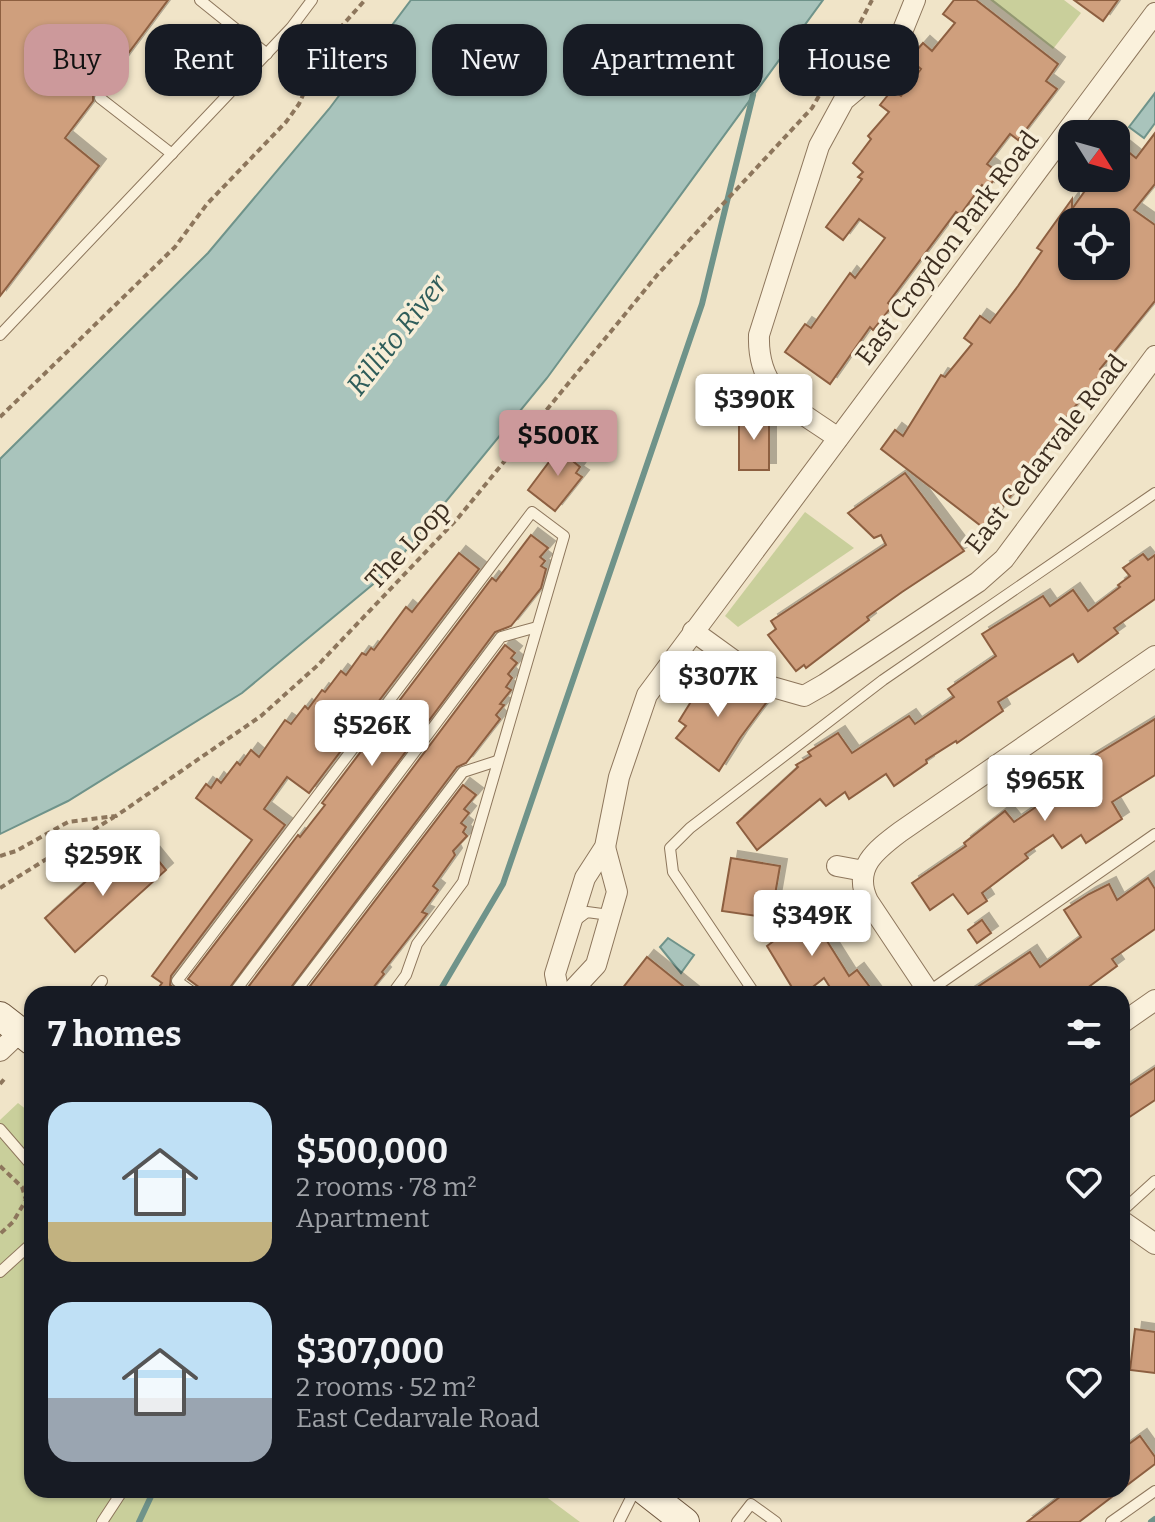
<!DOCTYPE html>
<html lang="en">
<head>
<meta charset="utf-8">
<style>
	:root { --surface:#171b24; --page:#242831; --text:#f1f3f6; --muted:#9ea1a6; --accent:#cc999b }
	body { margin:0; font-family:Bitter,serif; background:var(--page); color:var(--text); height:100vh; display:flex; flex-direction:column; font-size:30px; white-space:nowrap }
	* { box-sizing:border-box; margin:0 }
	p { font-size:26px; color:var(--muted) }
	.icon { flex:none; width:44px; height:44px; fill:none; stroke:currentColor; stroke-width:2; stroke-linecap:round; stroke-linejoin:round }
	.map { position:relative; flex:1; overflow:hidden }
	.panel { position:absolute; left:24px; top:986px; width:1106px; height:512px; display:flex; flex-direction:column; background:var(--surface); border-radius:24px; box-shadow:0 2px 6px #0004 }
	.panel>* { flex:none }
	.top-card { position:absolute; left:24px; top:24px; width:1108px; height:72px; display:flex; gap:16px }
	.needle { width:52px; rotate:127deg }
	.controls { position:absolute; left:1058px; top:120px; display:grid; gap:16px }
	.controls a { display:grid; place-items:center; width:72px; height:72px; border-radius:16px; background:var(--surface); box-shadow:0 2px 6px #0004; font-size:40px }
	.price { position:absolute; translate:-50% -68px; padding:0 18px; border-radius:8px; background:#fff; color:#222; font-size:26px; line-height:52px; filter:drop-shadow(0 2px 4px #0008) }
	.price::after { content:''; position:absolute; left:50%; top:48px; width:24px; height:18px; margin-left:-12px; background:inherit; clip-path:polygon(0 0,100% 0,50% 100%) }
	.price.current { background:var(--accent); color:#111 }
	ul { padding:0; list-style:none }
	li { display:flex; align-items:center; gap:24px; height:200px; padding:0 24px }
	li span { display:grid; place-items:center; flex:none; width:224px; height:160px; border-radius:24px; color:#555 }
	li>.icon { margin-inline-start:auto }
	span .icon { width:96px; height:96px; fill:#fffc; stroke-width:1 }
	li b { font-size:34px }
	h2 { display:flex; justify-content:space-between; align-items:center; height:96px; padding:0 24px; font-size:34px }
	.chip { padding:0 28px; border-radius:24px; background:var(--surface); box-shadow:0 2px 6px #0004; font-size:28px; line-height:72px }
	.chip.current { background:var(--accent); color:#111 }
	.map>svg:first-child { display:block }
	.green { fill:#c9cf9b }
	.water { fill:#a9c4bc; stroke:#6f938a; stroke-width:2 }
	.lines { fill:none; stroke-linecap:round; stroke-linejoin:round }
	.stream { stroke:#6f938a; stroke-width:6 }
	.building { fill:#cf9f7d; stroke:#8d5f41; stroke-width:2; fill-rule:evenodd; filter:url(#shadow) }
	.lane-casing { stroke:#8d765c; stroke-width:12 }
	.street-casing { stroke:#8d765c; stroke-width:22 }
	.secondary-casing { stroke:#6f573f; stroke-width:30 }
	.path { stroke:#8d765c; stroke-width:4; stroke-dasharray:6 4; stroke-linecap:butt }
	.lane { stroke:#faf1dc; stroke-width:10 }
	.street { stroke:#faf1dc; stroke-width:20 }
	.secondary { stroke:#faf1dc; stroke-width:28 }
	.labels { text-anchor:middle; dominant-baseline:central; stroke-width:7; stroke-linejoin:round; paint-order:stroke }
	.street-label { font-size:26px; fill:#3d2e20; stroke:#f7eed8 }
	.water-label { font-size:28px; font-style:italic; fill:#2f5d5a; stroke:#f7eed8 }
</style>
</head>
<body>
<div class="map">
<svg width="1155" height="1522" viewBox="0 0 1155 1522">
	<defs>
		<filter id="shadow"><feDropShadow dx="7" dy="-7" stdDeviation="0" flood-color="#0004"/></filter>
	</defs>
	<rect width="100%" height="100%" fill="#f0e4c8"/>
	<g class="green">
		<path d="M 990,0 L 1064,0 L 1081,13 L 1053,49 Z"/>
		<path d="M 805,512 L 854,548 L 738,627 L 725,616 Z"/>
		<path d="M 18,1103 L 32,1114 L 32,1490 L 537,1490 L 580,1522 L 0,1522 L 0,1120 Z"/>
	</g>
	<g class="water">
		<path d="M 411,0 L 823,0 L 547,378 L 389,571 L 242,693 L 68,801 L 0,834 L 0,459 L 208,253 L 329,109 Z"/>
		<path d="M 1155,93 L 1155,123 L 1144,138 L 1129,127 Z"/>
		<path d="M 668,938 L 694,955 L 681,973 L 660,947 Z"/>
	</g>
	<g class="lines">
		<g class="stream">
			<path d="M 438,994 L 503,884 L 702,304 L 753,95"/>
			<path d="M 139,1522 L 154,1490"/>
			<path d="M 1151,1522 L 1155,1519"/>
		</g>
	</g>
	<g class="building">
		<path d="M 0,0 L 168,0 L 101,90 L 93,94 L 93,101 L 65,138 L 99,166 L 0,296 Z"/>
		<path d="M 954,0 L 976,0 L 1058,64 L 1046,81 L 1057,89 L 1018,140 L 1010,134 L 987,164 L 999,173 L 987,189 L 982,185 L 960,215 L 956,212 L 888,303 L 892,306 L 873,330 L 870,327 L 830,384 L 785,352 L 805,324 L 811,328 L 850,273 L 855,278 L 885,238 L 859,219 L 843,240 L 826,227 L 862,179 L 858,177 L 863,172 L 853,163 L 871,139 L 868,136 L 889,112 L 880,105 L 892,90 L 901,96 L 921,69 L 909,59 L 923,43 L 932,51 L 955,23 L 943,14 Z"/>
		<path d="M 1074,0 L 1118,0 L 1103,21 Z"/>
		<path d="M 1155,133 L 1155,184 L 1134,210 L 1155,225 L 1155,301 L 1100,369 L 1103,371 L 1094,383 L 1037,454 L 1038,456 L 1017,483 L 1019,485 L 985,529 L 881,449 L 895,430 L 903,436 L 941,375 L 945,377 L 972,344 L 964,338 L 980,316 L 990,323 L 1018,286 L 1042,251 L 1037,248 L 1072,199 L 1072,209 L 1094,178 L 1116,178 L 1116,142 L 1136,158 ZM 1072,222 L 1116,222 L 1116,266 L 1072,266 Z"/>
		<path d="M 739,413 L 769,414 L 769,470 L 739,470 Z"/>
		<path d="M 564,442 L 580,454 L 574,462 L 580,467 L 576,473 L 582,477 L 555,511 L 528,490 Z"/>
		<path d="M 905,473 L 964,551 L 902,592 L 867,617 L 869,620 L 806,668 L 804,665 L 796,671 L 768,635 L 776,629 L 771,621 L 886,545 L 881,535 L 874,538 L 848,513 Z"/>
		<path d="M 531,535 L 548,548 L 540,557 L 545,561 L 541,566 L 546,569 L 541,588 L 511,626 L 495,632 L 225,994 L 203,994 L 200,988 L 188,979 L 298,835 L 300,837 L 325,805 L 322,803 L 492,578 L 496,581 Z"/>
		<path d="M 459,553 L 479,569 L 309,793 L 287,777 L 264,809 L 285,825 L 171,976 L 170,985 L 181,994 L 154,994 L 162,983 L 152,976 L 252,840 L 196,798 L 206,784 L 211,788 L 217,779 L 221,783 L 237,762 L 240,765 L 251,750 L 259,757 L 285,720 L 291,724 L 305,706 L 308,709 L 322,690 L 325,692 L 341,671 L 346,675 L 362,653 L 366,655 L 371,648 L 374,650 L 406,607 L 412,612 Z"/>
		<path d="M 1143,554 L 1148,560 L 1155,555 L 1155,599 L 1114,628 L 1118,633 L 1078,662 L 1073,654 L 998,702 L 1003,711 L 957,743 L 956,741 L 926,760 L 927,763 L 894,786 L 886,774 L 849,799 L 845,792 L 826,806 L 820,799 L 757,850 L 737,823 L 798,767 L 796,765 L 811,756 L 808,752 L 838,733 L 852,753 L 909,716 L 915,724 L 954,697 L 948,689 L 996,656 L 982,634 L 1043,596 L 1050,606 L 1073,590 L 1088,611 L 1120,587 L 1118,585 L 1130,576 L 1123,568 Z"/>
		<path d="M 505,645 L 515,653 L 511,658 L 517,663 L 508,674 L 512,678 L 506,687 L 511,690 L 500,704 L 504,705 L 496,715 L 500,719 L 466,763 L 457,767 L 286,994 L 243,994 Z"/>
		<path d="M 719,672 L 766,703 L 740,738 L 719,771 L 676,738 L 686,726 L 679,721 L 705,679 L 711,682 Z"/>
		<path d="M 1155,719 L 1155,775 L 1112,802 L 1122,819 L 1086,843 L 1081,835 L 1062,848 L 1053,835 L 1025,854 L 1028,858 L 982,893 L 987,901 L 968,914 L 953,894 L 930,910 L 912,883 L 966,846 L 964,843 L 1005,811 L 1014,822 L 1081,776 L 1076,767 Z"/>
		<path d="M 463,785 L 476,795 L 464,809 L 469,813 L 461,823 L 466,827 L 463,832 L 467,836 L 453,851 L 455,855 L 433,886 L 438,890 L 422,912 L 427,914 L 382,972 L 384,974 L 368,994 L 304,994 Z"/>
		<path d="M 121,850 L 137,868 L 153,854 L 166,870 L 75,952 L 45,918 Z"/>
		<path d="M 731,858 L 780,866 L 771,918 L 722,911 Z"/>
		<path d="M 1148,878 L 1155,889 L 1155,929 L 1112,959 L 1117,966 L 1079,994 L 967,994 L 1030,952 L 1040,967 L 1081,937 L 1064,910 L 1089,894 L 1109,884 L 1117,900 Z"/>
		<path d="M 805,906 L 849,976 L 857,970 L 875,994 L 824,994 L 831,989 L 824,978 L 804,994 L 796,994 L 767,946 L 779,937 L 772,927 Z"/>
		<path d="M 982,920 L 991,933 L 977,943 L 968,930 Z"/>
		<path d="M 647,957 L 693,994 L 618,994 Z"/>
		<path d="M 1155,1068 L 1155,1100 L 1122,1122 L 1122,1090 Z"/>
		<path d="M 1135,1329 L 1155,1332 L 1155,1373 L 1130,1370 Z"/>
		<path d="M 1140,1436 L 1155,1457 L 1155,1464 L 1122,1489 L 1122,1449 Z"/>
		<path d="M 1069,1490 L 1121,1490 L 1079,1522 L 1027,1522 Z"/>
	</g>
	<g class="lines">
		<g class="lane-casing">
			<g id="lane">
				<path d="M 200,0 L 267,54"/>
				<path d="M 100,98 L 172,154"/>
				<path d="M 0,335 L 291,28 L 312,0"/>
				<path d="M 575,921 L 587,912 L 602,914 L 607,922"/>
				<path d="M 928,992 L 1155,834"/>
				<path d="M 92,994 L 102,981"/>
				<path d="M 195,994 L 177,981 L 532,512 L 564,536 L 463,882 L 417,944 L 406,975 L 392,994"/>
				<path d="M 233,994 L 501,637 L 537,627"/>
				<path d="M 294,994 L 463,772 L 497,761"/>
				<path d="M 755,994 L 673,872 L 670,848 L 690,828 L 883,680 L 1155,493"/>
				<path d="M 0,1129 L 32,1166"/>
				<path d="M 1122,1211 L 1155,1181"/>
				<path d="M 0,1272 L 32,1243"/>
				<path d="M 102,1522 L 123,1490"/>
				<path d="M 619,1522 L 635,1490"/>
				<path d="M 737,1522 L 751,1504 L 776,1522"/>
				<path d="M 1111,1522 L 1155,1491"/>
			</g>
		</g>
		<g class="street-casing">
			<g id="street">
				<path d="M 838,438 C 796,408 757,394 759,335 L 819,146 L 844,100 L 876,73 L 896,47 L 915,0"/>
				<path d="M 693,631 L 769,686 L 804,696 L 825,684 L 978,582 L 1004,559 L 1155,356"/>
				<path d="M 837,866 L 864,871"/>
				<path d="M 559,994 L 555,974 L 585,878 L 605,847 L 619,777 L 647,695 L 1155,13"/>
				<path d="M 569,994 L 596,965 L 617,892 L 605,847"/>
				<path d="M 930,994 L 868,901 C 852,868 876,850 900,832 L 1155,656"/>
				<path d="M 1122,1023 L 1155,1000"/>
				<path d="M 0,1051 L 20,1032"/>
				<path d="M 1122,1221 L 1155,1244"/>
			</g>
		</g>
		<g class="secondary-casing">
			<g id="secondary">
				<path d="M 0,1016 L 32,1041"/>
				<path d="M 644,1490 L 685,1522"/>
			</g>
		</g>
		<g class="path">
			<path d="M 0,417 L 175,247 L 207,204 L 286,122 L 299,104 L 325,45 L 365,0"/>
			<path d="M 0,856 L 16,851 L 68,822 L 116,816 L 261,716 L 318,665 L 458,518 L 658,274 L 812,108 L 849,44 L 872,0"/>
			<path d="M 0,888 L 114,817"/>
			<path d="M 0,1084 L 6,1077"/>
			<path d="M 0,1166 L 22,1187 L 26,1200 L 13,1222 L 0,1234"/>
		</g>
		<use href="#lane" class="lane"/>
		<use href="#street" class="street"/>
		<use href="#secondary" class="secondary"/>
	</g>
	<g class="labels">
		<g class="street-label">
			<text transform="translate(947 248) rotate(-53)">East Croydon Park Road</text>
			<text transform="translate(1046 454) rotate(-52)">East Cedarvale Road</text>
			<text transform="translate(408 545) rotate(-47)">The Loop</text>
		</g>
		<g class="water-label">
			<text transform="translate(397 335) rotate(-52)">Rillito River</text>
		</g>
	</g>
</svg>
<div class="controls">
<a><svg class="needle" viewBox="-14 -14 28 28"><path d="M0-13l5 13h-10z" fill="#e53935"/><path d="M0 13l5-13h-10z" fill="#9ea1a6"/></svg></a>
<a><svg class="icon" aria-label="locate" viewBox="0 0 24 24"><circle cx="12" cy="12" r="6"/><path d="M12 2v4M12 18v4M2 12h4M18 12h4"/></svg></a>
</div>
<b class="price" style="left:754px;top:442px">$390K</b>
<b class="price current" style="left:558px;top:478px">$500K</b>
<b class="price" style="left:718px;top:719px">$307K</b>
<b class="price" style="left:372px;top:768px">$526K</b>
<b class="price" style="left:1045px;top:823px">$965K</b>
<b class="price" style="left:103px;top:898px">$259K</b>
<b class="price" style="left:812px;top:958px">$349K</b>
<div class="top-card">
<a class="chip current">Buy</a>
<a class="chip">Rent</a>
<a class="chip">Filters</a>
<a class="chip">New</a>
<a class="chip">Apartment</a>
<a class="chip">House</a>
</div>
<section class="panel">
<h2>7 homes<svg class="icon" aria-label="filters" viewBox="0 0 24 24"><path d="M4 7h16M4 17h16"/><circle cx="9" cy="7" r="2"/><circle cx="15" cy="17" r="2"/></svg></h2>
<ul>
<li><span style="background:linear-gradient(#bfe0f5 75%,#c2b280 0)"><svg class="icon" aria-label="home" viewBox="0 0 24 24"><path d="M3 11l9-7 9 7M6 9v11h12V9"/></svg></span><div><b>$500,000</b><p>2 rooms · 78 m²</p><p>Apartment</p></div><svg class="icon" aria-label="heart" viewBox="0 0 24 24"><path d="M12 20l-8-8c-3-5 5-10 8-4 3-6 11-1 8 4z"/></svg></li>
<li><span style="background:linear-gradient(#bfe0f5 60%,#9aa5b1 0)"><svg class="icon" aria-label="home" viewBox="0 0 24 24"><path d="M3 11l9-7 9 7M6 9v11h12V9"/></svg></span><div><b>$307,000</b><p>2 rooms · 52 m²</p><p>East Cedarvale Road</p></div><svg class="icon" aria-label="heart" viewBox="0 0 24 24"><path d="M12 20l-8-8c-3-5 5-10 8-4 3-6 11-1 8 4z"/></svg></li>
</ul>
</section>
</div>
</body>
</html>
